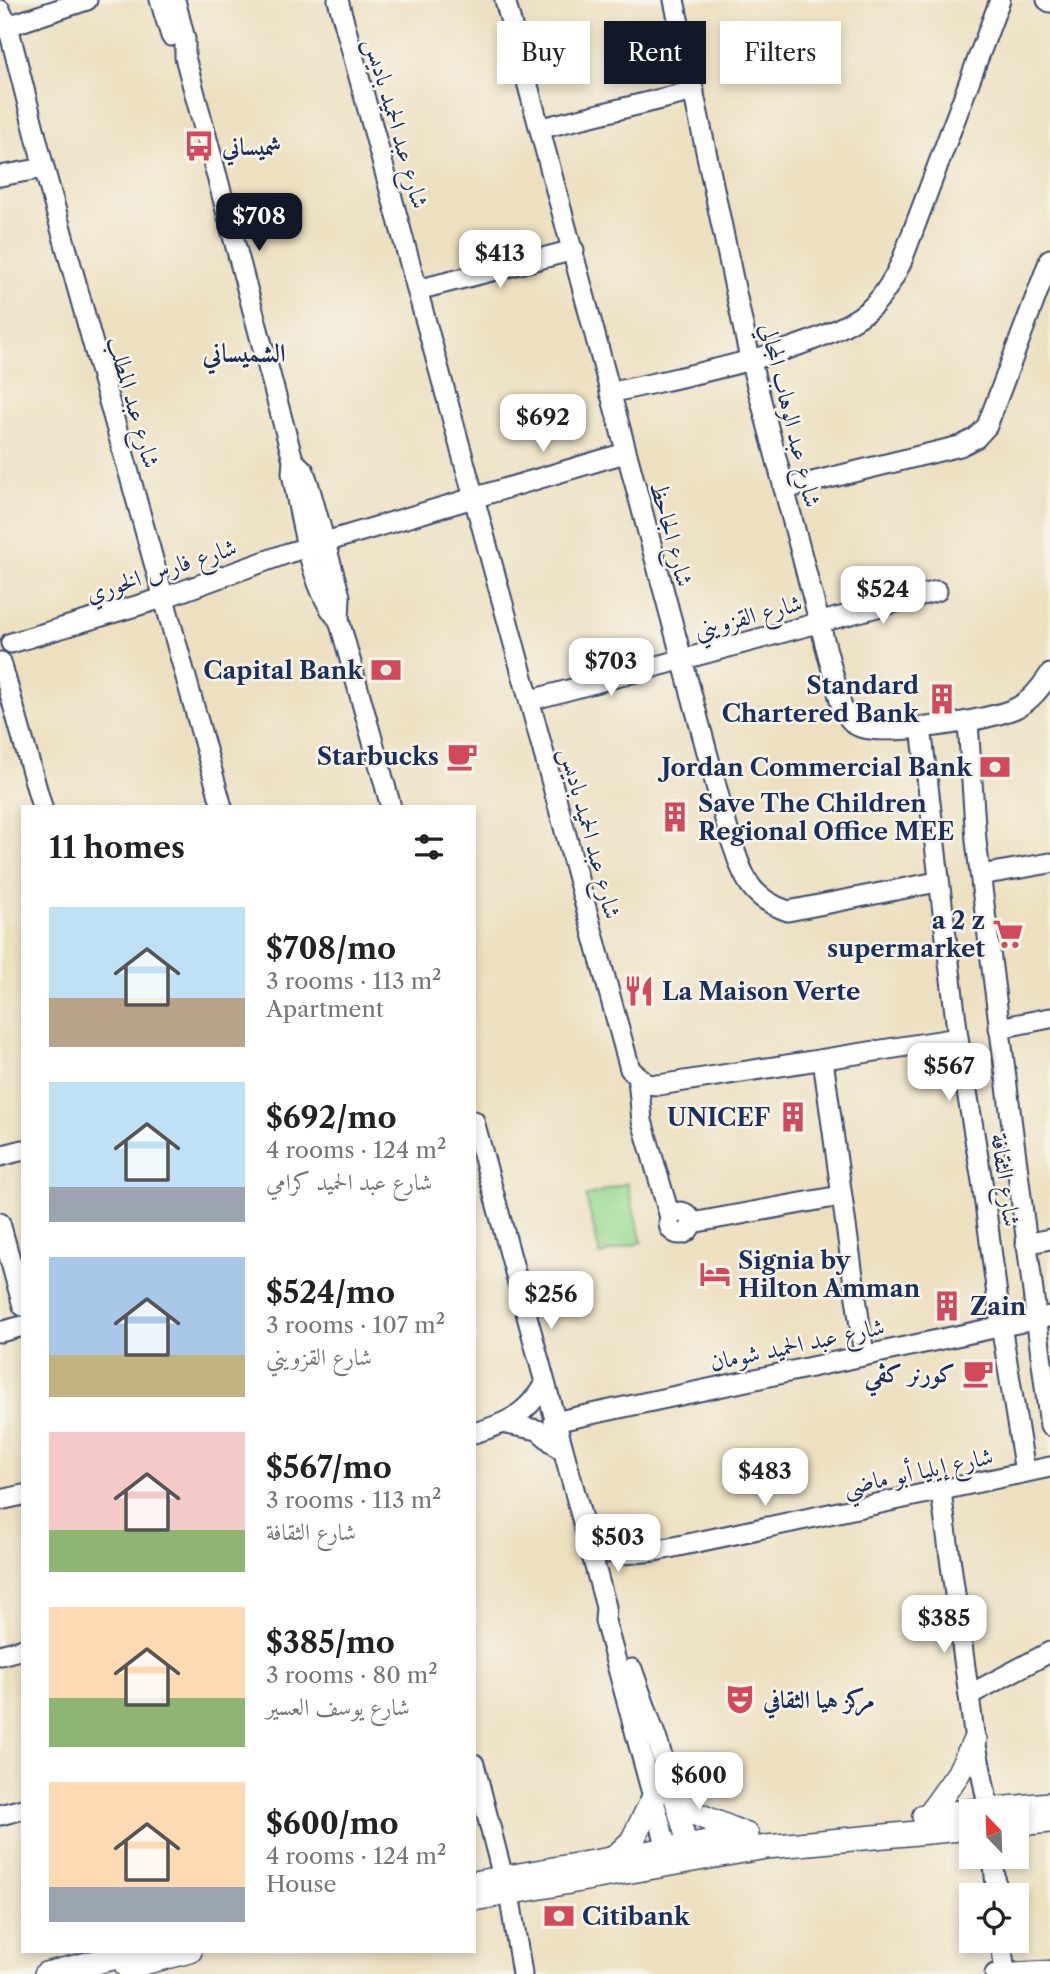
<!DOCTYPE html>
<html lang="en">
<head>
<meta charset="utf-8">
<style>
	:root { --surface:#fff; --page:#f2f2f2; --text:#222; --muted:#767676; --accent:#111827 }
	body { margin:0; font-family:"Libre Caslon Text",Amiri,serif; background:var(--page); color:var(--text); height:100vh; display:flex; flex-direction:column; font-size:26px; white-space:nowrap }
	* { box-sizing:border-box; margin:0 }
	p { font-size:23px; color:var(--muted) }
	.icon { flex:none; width:38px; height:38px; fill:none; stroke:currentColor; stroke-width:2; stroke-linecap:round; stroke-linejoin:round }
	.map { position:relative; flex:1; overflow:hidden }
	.details { position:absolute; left:21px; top:805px; width:455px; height:1148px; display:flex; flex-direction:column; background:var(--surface); border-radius:0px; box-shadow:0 4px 10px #0003 }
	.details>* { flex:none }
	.top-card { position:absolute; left:497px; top:21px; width:448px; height:63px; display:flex; gap:14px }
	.needle { width:46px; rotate:337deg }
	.buttons { position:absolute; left:959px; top:1799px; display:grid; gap:14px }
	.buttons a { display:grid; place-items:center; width:70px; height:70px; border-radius:0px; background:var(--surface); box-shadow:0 4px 10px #0003; font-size:35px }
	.price { position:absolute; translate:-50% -60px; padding:0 16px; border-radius:14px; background:#fff; color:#222; font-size:23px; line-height:46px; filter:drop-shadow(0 2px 4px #0008) }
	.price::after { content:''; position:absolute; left:50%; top:42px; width:21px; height:16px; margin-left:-10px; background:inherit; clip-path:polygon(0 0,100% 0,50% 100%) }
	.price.current { background:var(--accent); color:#fff }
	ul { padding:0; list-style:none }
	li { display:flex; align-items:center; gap:21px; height:175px; padding:0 28px }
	li span { display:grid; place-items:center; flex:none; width:196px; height:140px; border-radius:0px; color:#555 }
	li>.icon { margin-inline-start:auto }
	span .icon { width:84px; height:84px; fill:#fffc; stroke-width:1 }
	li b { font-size:30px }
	h2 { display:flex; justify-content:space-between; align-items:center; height:84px; padding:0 28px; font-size:30px }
	.pill { padding:0 24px; border-radius:0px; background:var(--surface); box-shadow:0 4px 10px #0003; font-size:24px; line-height:63px }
	.pill.current { background:var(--accent); color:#fff }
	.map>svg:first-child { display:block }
	.park { fill:#96d890; stroke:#588477; stroke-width:2 }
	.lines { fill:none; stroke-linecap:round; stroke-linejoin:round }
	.minor-casing { stroke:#3a4a6d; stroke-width:23 }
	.major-casing { stroke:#3a4a6d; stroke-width:26 }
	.minor { stroke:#fff; stroke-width:19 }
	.major { stroke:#fff; stroke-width:23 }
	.labels { text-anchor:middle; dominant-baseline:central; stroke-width:5; stroke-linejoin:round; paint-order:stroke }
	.street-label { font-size:24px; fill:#1b2f5e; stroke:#f7f3e8 }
	.poi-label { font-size:24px; font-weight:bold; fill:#1b2f5e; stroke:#f7f3e8; text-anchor:start }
	.neighbourhood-label { font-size:26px; font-weight:bold; fill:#1b2f5e; stroke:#f7f3e8 }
</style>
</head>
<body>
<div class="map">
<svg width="1050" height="1974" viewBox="0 0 1050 1974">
	<rect width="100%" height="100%" fill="#f7f3e8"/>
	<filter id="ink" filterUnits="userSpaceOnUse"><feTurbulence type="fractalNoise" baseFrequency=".0143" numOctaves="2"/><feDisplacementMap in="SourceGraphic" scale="14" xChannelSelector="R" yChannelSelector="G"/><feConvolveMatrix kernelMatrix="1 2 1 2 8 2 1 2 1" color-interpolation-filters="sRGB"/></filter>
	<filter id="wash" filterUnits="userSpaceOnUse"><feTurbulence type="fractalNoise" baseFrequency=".00686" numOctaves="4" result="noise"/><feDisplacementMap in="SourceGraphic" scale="28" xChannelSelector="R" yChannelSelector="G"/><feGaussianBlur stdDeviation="1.57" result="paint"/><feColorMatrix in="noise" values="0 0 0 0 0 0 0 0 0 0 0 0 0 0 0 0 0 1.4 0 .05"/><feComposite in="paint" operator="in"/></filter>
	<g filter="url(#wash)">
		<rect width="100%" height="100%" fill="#ede0c0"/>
		<path class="park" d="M 627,1183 L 642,1242 L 600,1255 L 586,1196 Z"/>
	</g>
	<g filter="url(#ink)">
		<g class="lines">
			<g class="minor-casing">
				<g id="minor">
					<path d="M 160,0 L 171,36"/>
					<path d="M 175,0 L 185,39 L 185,57 L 293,460 L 292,473 C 300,512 311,592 339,620 L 391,807"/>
					<path d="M 338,0 L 630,1069 L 646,1084 L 659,1085 L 958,1038"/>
					<path d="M 505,0 L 729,834 C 743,873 746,897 788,911 L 937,882"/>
					<path d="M 674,0 L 750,359 L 842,708 C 847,715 851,724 860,727 C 888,736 988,721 1016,708 C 1031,701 1041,687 1050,674"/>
					<path d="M 1047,0 L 1050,2"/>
					<path d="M 0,10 L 8,26 L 44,168 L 222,807"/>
					<path d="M 8,26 L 87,0"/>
					<path d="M 542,128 L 694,91"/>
					<path d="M 0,176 L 44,168"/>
					<path d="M 417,290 L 574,250"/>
					<path d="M 610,393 C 676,377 830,351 875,304 C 886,292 894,278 901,263 L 1000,0"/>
					<path d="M 293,460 L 304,471 L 309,486 L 340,596 L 339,620"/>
					<path d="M 784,489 L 960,446 L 976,438 L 987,426 L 1050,259"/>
					<path d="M 11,643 L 163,598 L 288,553 L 625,453"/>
					<path d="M 1,662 L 42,807"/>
					<path d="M 531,700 L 937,591"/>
					<path d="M 968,722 L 976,841 L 1050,1426"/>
					<path d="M 921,727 L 958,1038 L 982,1181 L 1001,1325 L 1025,1472"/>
					<path d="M 981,875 L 1050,863"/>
					<path d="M 999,1028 L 1050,1018"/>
					<path d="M 823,1060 L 864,1355"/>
					<path d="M 638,1078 L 642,1121 L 670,1217"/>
					<path d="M 474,1121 L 606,1607 L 605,1621 L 671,1863"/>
					<path d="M 0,1156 L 23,1150"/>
					<circle cx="680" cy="1223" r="11"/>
					<path d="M 0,1223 L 23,1306"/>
					<path d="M 692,1223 L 840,1196"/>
					<path d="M 1026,1244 L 1050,1239"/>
					<path d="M 0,1332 L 23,1326"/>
					<path d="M 554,1422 L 1050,1316"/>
					<path d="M 506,1424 L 538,1430 L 560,1449"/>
					<path d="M 474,1433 C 506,1424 526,1415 544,1385"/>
					<path d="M 941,1492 L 975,1740 L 989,1811"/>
					<path d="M 0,1500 L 23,1495"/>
					<path d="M 590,1551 L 623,1554 L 655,1551 L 1050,1467"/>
					<path d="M 0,1655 L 23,1649"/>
					<path d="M 632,1669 L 659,1746 L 691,1857"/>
					<path d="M 969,1695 L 1050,1652"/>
					<path d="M 474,1764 L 503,1877"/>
					<path d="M 0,1815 L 23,1809"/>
					<path d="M 993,1857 L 997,1895"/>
					<path d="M 509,1893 L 522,1974"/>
					<path d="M 1001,1941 L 1005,1974"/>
					<path d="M 995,1974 L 1050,1971"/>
				</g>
			</g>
			<g class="major-casing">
				<g id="major">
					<path d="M 672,1790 L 696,1814 L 742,1833"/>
					<path d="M 973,1811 L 1050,1804"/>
					<path d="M 924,1816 L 971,1811"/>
					<path d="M 928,1816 L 958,1774 L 975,1740"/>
					<path d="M 1017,1824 L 1050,1821"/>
					<path d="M 615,1857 L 632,1841 L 655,1795"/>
					<path d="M 474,1883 L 747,1835"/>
					<path d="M 474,1899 L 766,1847 L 971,1828"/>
					<path d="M 127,1967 L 190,1951"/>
					<path d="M 46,1974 L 142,1951"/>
				</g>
			</g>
			<use href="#minor" class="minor"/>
			<use href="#major" class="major"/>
		</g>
	</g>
	<defs>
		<g id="bus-bare" transform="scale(2.415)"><path d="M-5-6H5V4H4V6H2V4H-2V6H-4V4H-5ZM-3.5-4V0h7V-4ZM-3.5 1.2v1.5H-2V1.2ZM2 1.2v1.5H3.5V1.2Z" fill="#d1495b" stroke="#f7f3e8" stroke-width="2.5" paint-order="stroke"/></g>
		<g id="bank-bare" transform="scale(2.415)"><path d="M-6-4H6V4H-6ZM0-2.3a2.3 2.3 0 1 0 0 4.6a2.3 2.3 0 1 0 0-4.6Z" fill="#d1495b" stroke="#f7f3e8" stroke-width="2.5" paint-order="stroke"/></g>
		<g id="building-bare" transform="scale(2.415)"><path d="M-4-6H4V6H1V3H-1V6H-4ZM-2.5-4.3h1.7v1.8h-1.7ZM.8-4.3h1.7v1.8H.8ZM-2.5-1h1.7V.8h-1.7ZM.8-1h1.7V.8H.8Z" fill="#d1495b" stroke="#f7f3e8" stroke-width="2.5" paint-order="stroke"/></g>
		<g id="cafe-bare" transform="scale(2.415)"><path d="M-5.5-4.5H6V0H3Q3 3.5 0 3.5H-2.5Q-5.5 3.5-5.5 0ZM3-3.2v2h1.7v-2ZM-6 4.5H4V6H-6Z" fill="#d1495b" stroke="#f7f3e8" stroke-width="2.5" paint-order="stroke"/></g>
		<g id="supermarket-bare" transform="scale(2.415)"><path d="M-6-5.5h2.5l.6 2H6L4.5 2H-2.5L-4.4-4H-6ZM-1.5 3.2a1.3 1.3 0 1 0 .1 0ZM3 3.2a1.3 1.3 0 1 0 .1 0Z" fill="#d1495b" stroke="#f7f3e8" stroke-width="2.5" paint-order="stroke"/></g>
		<g id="restaurant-bare" transform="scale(2.415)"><path d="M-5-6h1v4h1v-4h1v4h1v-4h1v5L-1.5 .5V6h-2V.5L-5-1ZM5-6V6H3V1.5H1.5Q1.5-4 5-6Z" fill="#d1495b" stroke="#f7f3e8" stroke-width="2.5" paint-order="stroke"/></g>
		<g id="hotel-bare" transform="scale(2.415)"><path d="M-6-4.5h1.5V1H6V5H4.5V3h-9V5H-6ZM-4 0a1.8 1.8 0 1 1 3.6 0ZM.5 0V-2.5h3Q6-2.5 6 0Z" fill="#d1495b" stroke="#f7f3e8" stroke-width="2.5" paint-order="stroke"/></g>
		<g id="theatre-bare" transform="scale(2.415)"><path d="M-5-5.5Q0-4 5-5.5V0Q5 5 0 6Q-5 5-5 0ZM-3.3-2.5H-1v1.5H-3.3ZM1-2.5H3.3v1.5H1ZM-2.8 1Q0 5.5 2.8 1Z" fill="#d1495b" stroke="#f7f3e8" stroke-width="2.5" paint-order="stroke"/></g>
	</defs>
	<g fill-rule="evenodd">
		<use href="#bus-bare" x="199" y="146"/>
		<use href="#bank-bare" x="386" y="670"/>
		<use href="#building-bare" x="942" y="699"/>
		<use href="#cafe-bare" x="462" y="756"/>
		<use href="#bank-bare" x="995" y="767"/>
		<use href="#building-bare" x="675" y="817"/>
		<use href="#supermarket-bare" x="1008" y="934"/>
		<use href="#restaurant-bare" x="639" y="991"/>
		<use href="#building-bare" x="793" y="1117"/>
		<use href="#hotel-bare" x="715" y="1274"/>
		<use href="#building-bare" x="947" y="1306"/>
		<use href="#cafe-bare" x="978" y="1373"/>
		<use href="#theatre-bare" x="740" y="1699"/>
		<use href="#bank-bare" x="559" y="1916"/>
	</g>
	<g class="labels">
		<g class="street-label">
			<text transform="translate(397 123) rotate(74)">شارع عبد الحميد باديس</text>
			<text transform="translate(134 402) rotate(74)">شارع عبد المطلب</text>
			<text transform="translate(791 415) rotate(76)">شارع عبد الوهاب المجالي</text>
			<text transform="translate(672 534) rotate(75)">شارع الجاحظ</text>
			<text transform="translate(161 570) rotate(-18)">شارع فارس الخوري</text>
			<text transform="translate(748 616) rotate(-15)">شارع القزويني</text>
			<text transform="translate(591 833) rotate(75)">شارع عبد الحميد باديس</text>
			<text transform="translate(1006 1180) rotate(82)">شارع الثقافة</text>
			<text transform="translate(797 1344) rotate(-12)">شارع عبد الحميد شومان</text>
			<text transform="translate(918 1471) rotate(-12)">شارع إيليا أبو ماضي</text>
		</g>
		<g class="poi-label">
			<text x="222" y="146">شميساني</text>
			<text x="363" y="670" text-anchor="end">Capital Bank</text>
			<text x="919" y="685" text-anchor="end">Standard<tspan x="919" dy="28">Chartered Bank</tspan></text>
			<text x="439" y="756" text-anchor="end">Starbucks</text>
			<text x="972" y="767" text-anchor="end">Jordan Commercial Bank</text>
			<text x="698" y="803">Save The Children<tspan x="698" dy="28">Regional Office MEE</tspan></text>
			<text x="985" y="920" text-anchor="end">a 2 z<tspan x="985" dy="28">supermarket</tspan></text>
			<text x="662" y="991">La Maison Verte</text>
			<text x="770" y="1117" text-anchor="end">UNICEF</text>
			<text x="738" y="1260">Signia by<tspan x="738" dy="28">Hilton Amman</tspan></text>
			<text x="970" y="1306">Zain</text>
			<text x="955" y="1373" text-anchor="end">كورنر كڤي</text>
			<text x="763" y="1699">مركز هيا الثقافي</text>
			<text x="582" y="1916">Citibank</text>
		</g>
		<g class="neighbourhood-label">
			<text x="244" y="353">الشميساني</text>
		</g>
	</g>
</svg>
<div class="buttons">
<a><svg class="needle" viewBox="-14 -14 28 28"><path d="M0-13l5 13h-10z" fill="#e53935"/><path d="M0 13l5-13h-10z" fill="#767676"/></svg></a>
<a><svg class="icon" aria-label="locate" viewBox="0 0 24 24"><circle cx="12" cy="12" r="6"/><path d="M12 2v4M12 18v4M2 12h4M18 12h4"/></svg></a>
</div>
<b class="price current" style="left:259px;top:253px">$708</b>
<b class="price" style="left:500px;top:290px">$413</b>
<b class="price" style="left:543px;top:454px">$692</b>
<b class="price" style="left:883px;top:626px">$524</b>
<b class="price" style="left:611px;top:698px">$703</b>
<b class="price" style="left:949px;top:1103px">$567</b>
<b class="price" style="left:551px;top:1331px">$256</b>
<b class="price" style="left:765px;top:1508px">$483</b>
<b class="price" style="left:618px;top:1574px">$503</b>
<b class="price" style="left:944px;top:1655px">$385</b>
<b class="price" style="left:699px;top:1812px">$600</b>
<div class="top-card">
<a class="pill">Buy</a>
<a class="pill current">Rent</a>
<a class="pill">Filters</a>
</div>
<section class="details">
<h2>11 homes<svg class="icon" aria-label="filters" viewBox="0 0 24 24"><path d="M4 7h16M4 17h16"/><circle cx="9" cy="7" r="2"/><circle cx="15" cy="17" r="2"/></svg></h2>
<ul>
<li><span style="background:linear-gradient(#bfe0f5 65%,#b9a48a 0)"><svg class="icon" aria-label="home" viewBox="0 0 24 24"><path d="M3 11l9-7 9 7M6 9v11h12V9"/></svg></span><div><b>$708/mo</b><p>3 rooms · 113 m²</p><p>Apartment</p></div></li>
<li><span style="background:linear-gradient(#bfe0f5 75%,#9aa5b1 0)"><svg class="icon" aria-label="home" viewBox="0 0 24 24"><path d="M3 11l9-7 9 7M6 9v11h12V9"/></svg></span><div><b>$692/mo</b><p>4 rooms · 124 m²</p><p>شارع عبد الحميد كرامي</p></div></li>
<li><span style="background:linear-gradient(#a9c7e8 70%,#c2b280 0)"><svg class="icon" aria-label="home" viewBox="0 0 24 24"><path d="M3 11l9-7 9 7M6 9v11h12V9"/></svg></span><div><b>$524/mo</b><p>3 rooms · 107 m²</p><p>شارع القزويني</p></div></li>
<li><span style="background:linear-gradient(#f6c9c9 70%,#8fb573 0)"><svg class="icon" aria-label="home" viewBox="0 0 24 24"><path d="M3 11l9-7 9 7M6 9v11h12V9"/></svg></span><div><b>$567/mo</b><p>3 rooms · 113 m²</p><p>شارع الثقافة</p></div></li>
<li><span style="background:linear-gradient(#ffd9b3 65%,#8fb573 0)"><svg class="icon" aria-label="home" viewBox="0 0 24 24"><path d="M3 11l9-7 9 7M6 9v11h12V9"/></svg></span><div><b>$385/mo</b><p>3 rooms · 80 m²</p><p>شارع يوسف العسير</p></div></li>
<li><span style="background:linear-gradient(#ffd9b3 75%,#9aa5b1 0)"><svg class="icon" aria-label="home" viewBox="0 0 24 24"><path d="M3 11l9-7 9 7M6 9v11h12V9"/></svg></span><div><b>$600/mo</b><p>4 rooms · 124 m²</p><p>House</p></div></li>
</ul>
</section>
</div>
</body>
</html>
